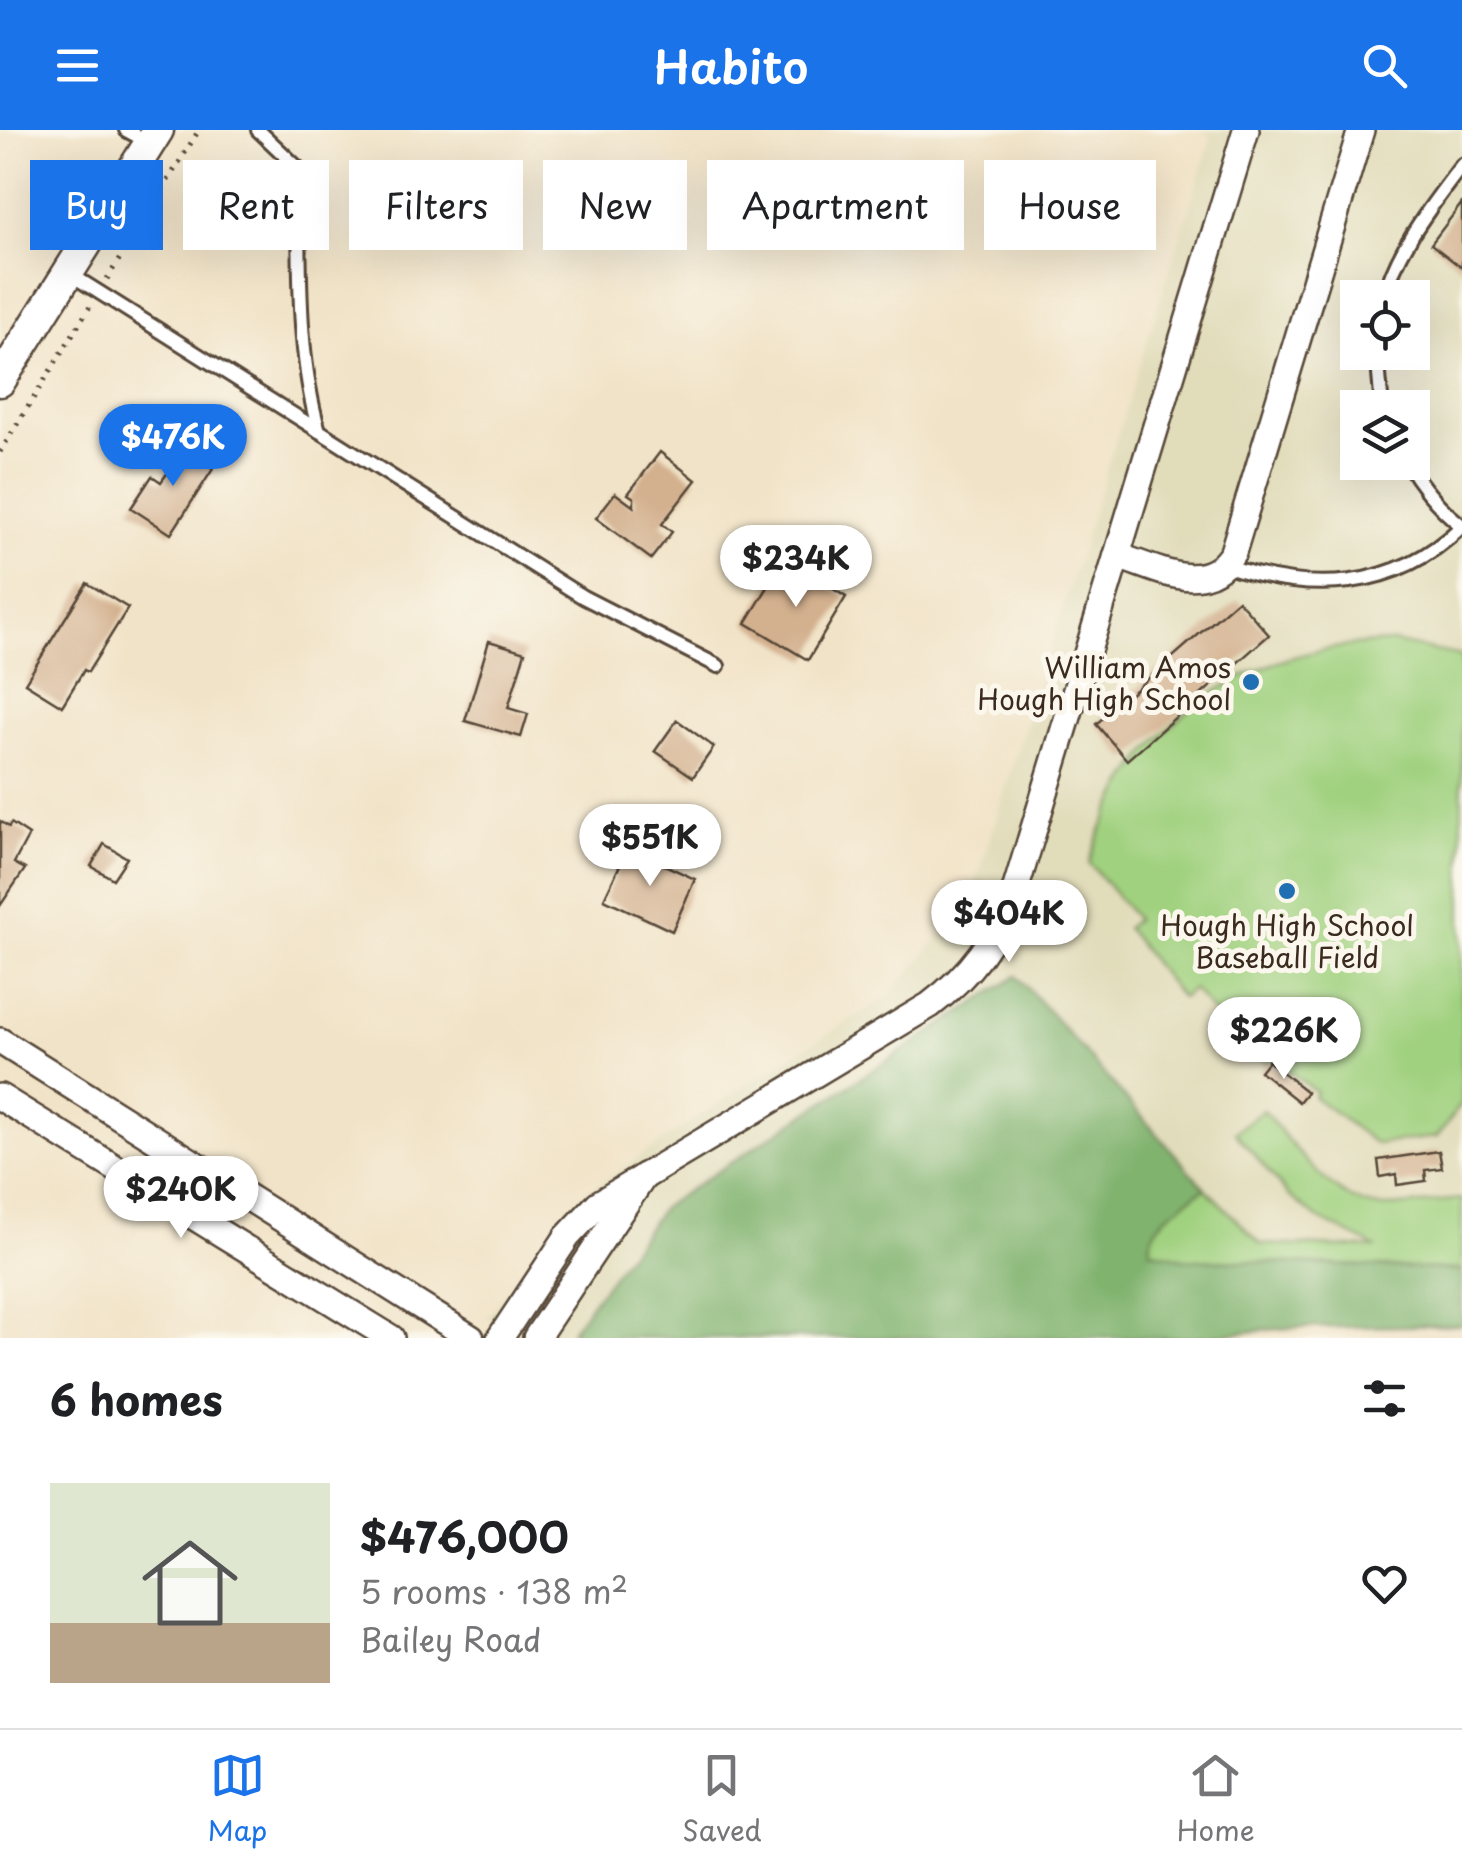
<!DOCTYPE html>
<html lang="en">
<head>
<meta charset="utf-8">
<style>
	:root { --surface:#fff; --page:#f2f2f2; --text:#202124; --muted:#757577; --line:#e0e0e0; --accent:#1a73e8 }
	body { margin:0; font-family:"Playpen Sans",sans-serif; background:var(--page); color:var(--text); height:100vh; display:flex; flex-direction:column; font-size:38px; white-space:nowrap }
	* { box-sizing:border-box; margin:0 }
	p { font-size:32px; color:var(--muted) }
	.icon { flex:none; width:55px; height:55px; fill:none; stroke:currentColor; stroke-width:2; stroke-linecap:round; stroke-linejoin:round }
	.map { position:relative; height:1208px; overflow:hidden }
	.panel { display:flex; flex-direction:column; background:var(--surface); flex:1 }
	.panel>* { flex:none }
	.top-card { position:absolute; left:30px; top:30px; width:1402px; height:90px; display:flex; gap:20px }
	.buttons { position:absolute; left:1340px; top:150px; display:grid; gap:20px }
	.buttons a { display:grid; place-items:center; width:90px; height:90px; border-radius:0px; background:var(--surface); box-shadow:0 10px 40px #0002; font-size:50px }
	.price { position:absolute; translate:-50% -85px; padding:0 22px; border-radius:35px; background:#fff; color:#222; font-size:32px; line-height:65px; filter:drop-shadow(0 2px 5px #0008) }
	.price::after { content:''; position:absolute; left:50%; top:60px; width:30px; height:22px; margin-left:-15px; background:inherit; clip-path:polygon(0 0,100% 0,50% 100%) }
	.price.active { background:var(--accent); color:#fff }
	ul { padding:0; list-style:none }
	li { display:flex; align-items:center; gap:30px; height:250px; padding:0 50px }
	li span { display:grid; place-items:center; flex:none; width:280px; height:200px; border-radius:0px; color:#555 }
	li>.icon { margin-inline-start:auto }
	span .icon { width:120px; height:120px; fill:#fffc; stroke-width:1 }
	li b { font-size:42px }
	h2 { display:flex; justify-content:space-between; align-items:center; height:120px; padding:0 50px; font-size:42px }
	.pill { padding:0 35px; border-radius:0px; background:var(--surface); box-shadow:0 10px 40px #0002; font-size:35px; line-height:90px }
	.pill.active { background:var(--accent); color:#fff }
	header { display:flex; justify-content:space-between; align-items:center; height:130px; padding:0 50px; background:var(--accent); color:#fff; font-size:45px; font-weight:600 }
	.tab-bar { display:flex; justify-content:space-around; align-items:center; height:140px; border-top:2px solid var(--line); background:var(--surface); font-size:28px; color:var(--muted) }
	.tab-bar a { display:grid; justify-items:center; gap:5px }
	.tab-bar .active { color:var(--accent) }
	.map>svg:first-child { display:block }
	.built { fill:#e1dcba; fill-rule:evenodd }
	.green { fill:#a0d17f; stroke:#6e7e4e; stroke-width:2.5 }
	.forest { fill:#80b36e; stroke:#5e6e46; stroke-width:2.5 }
	.building { fill:#d3b08e }
	.lines { fill:none; stroke-linecap:round; stroke-linejoin:round }
	.service-casing { stroke:#564637; stroke-width:18 }
	.minor-casing { stroke:#564637; stroke-width:30 }
	.tertiary-casing { stroke:#564637; stroke-width:35 }
	.path { stroke:#564637; stroke-width:5; stroke-dasharray:2.5 8; stroke-linecap:butt }
	.service { stroke:#fff; stroke-width:12 }
	.minor { stroke:#fff; stroke-width:25 }
	.tertiary { stroke:#fff; stroke-width:30 }
	.poi-dot { fill:#1f6fb2; stroke:#fbf7ec; stroke-width:4 }
	.labels { text-anchor:middle; dominant-baseline:central; stroke-width:10; stroke-linejoin:round; paint-order:stroke }
	.poi-label { font-size:28px; fill:#3b2a1e; stroke:#fbf7ec; text-anchor:end }
</style>
</head>
<body>
<header><svg class="icon" aria-label="menu" viewBox="0 0 24 24"><path d="M4 6h16M4 12h16M4 18h16"/></svg>Habito<svg class="icon" aria-label="search" viewBox="0 0 24 24"><circle cx="10" cy="10" r="6"/><path d="M15 15l6 6"/></svg></header>
<div class="map">
<svg width="1462" height="1208" viewBox="0 0 1462 1208">
	<rect width="100%" height="100%" fill="#fbf7ec"/>
	<filter id="ink" filterUnits="userSpaceOnUse"><feTurbulence type="fractalNoise" baseFrequency=".01" numOctaves="2"/><feDisplacementMap in="SourceGraphic" scale="20" xChannelSelector="R" yChannelSelector="G"/><feConvolveMatrix kernelMatrix="1 2 1 2 8 2 1 2 1" color-interpolation-filters="sRGB"/></filter>
	<filter id="wash" filterUnits="userSpaceOnUse"><feTurbulence type="fractalNoise" baseFrequency=".0048" numOctaves="4" result="noise"/><feDisplacementMap in="SourceGraphic" scale="40" xChannelSelector="R" yChannelSelector="G"/><feGaussianBlur stdDeviation="2.25" result="paint"/><feColorMatrix in="noise" values="0 0 0 0 0 0 0 0 0 0 0 0 0 0 0 0 0 1.4 0 .05"/><feComposite in="paint" operator="in"/></filter>
	<g filter="url(#wash)">
		<rect width="100%" height="100%" fill="#f1e3c7"/>
		<path class="built" d="M 1198,0 L 1462,0 L 1462,1161 L 713,1208 L 516,1208 L 487,1187 L 578,1069 L 744,956 L 889,866 L 970,771 L 1212,6 ZM 1358,168 L 1412,168 L 1412,222 L 1358,222 ZM 1358,278 L 1412,278 L 1412,332 L 1358,332 Z"/>
		<g class="green">
			<path d="M 1392,512 L 1462,526 L 1462,973 L 1437,1007 L 1376,1014 L 1314,967 L 1316,962 L 1272,929 L 1267,933 L 1235,909 L 1193,859 L 1181,868 L 1126,798 L 1136,789 L 1089,733 C 1136,588 1243,518 1392,512 Z"/>
			<path d="M 1263,980 C 1292,1014 1334,1076 1383,1077 C 1409,1077 1436,1071 1462,1069 L 1462,1140 L 1183,1129 L 1150,1120 C 1150,1090 1184,1073 1205,1058 L 1261,1114 L 1377,1118 L 1316,1087 L 1289,1066 L 1235,1002 Z"/>
		</g>
		<path class="forest" d="M 1017,846 L 1205,1058 C 1184,1073 1150,1091 1150,1120 L 1183,1129 L 1462,1140 L 1462,1195 L 1288,1198 L 1190,1208 L 581,1208 L 571,1201 L 663,1077 Z"/>
		<g id="blocks">
			<g class="building">
				<path d="M 1462,73 L 1462,138 L 1431,114 Z"/>
				<path d="M 172,313 L 213,339 L 171,404 L 131,378 L 152,346 L 161,352 L 171,338 L 161,332 Z"/>
				<path d="M 660,322 L 696,350 L 662,394 L 672,402 L 651,429 L 596,388 L 615,363 L 634,377 L 634,368 L 628,364 Z"/>
				<path d="M 785,429 L 846,467 L 808,530 L 746,493 Z"/>
				<path d="M 87,453 L 128,478 L 88,542 L 84,540 L 62,576 L 25,553 Z"/>
				<path d="M 1238,470 L 1269,505 L 1127,630 L 1096,594 Z"/>
				<path d="M 489,511 L 525,522 L 508,578 L 528,584 L 521,607 L 465,591 Z"/>
				<path d="M 677,590 L 714,617 L 693,647 L 655,621 Z"/>
				<path d="M 0,691 L 9,697 L 11,693 L 29,705 L 14,733 L 25,739 L 0,776 Z"/>
				<path d="M 104,714 L 127,728 L 113,749 L 91,736 Z"/>
				<path d="M 628,718 L 695,749 L 672,801 L 604,769 Z"/>
				<path d="M 1268,931 L 1307,962 L 1299,972 L 1260,941 Z"/>
				<path d="M 1439,1021 L 1442,1038 L 1425,1040 L 1426,1051 L 1397,1055 L 1396,1044 L 1380,1047 L 1378,1030 Z"/>
			</g>
		</g>
	</g>
	<g filter="url(#ink)">
		<use href="#blocks" fill-opacity="0" stroke="#564637" stroke-width="2.5"/>
		<g class="lines">
			<g class="service-casing">
				<g id="service">
					<path d="M 126,0 L 150,13"/>
					<path d="M 258,0 L 298,38 C 301,125 295,217 319,301"/>
					<path d="M 70,144 L 583,467 L 718,536"/>
					<path d="M 1384,168 C 1397,118 1432,75 1462,35"/>
					<path d="M 1377,222 L 1382,278"/>
					<path d="M 1407,332 C 1422,358 1439,378 1462,396"/>
					<path d="M 1225,435 C 1309,464 1395,462 1462,396"/>
				</g>
			</g>
			<g class="minor-casing">
				<g id="minor">
					<path d="M 1117,426 C 1157,438 1206,468 1233,422 L 1361,0"/>
					<path d="M 0,911 L 471,1208"/>
					<path d="M 0,967 L 391,1208"/>
					<path d="M 500,1208 L 567,1107 L 598,1074 L 930,875 C 971,844 996,809 1015,761 L 1246,0"/>
					<path d="M 536,1208 L 644,1046"/>
				</g>
			</g>
			<g class="tertiary-casing">
				<path id="tertiary" d="M 0,251 L 158,0"/>
			</g>
			<g class="path">
				<path d="M 107,149 L 199,0"/>
				<path d="M 0,322 L 91,175"/>
			</g>
			<use href="#service" class="service"/>
			<use href="#minor" class="minor"/>
			<use href="#tertiary" class="tertiary"/>
		</g>
	</g>
	<g class="poi-dot">
		<circle cx="1251" cy="552" r="10"/>
		<circle cx="1287" cy="761" r="10"/>
	</g>
	<g class="labels">
		<g class="poi-label">
			<text x="1231" y="536">William Amos<tspan x="1231" dy="32">Hough High School</tspan></text>
			<text x="1287" y="794" text-anchor="middle">Hough High School<tspan x="1287" dy="32">Baseball Field</tspan></text>
		</g>
	</g>
</svg>
<div class="buttons">
<a><svg class="icon" aria-label="locate" viewBox="0 0 24 24"><circle cx="12" cy="12" r="6"/><path d="M12 2v4M12 18v4M2 12h4M18 12h4"/></svg></a>
<a><svg class="icon" aria-label="layers" viewBox="0 0 24 24"><path d="M12 4l9 5-9 5-9-5zM3 14l9 5 9-5"/></svg></a>
</div>
<b class="price active" style="left:173px;top:359px">$476K</b>
<b class="price" style="left:796px;top:480px">$234K</b>
<b class="price" style="left:650px;top:759px">$551K</b>
<b class="price" style="left:1009px;top:835px">$404K</b>
<b class="price" style="left:1284px;top:952px">$226K</b>
<b class="price" style="left:181px;top:1111px">$240K</b>
<div class="top-card">
<a class="pill active">Buy</a>
<a class="pill">Rent</a>
<a class="pill">Filters</a>
<a class="pill">New</a>
<a class="pill">Apartment</a>
<a class="pill">House</a>
</div>
</div>
<section class="panel">
<h2>6 homes<svg class="icon" aria-label="filters" viewBox="0 0 24 24"><path d="M4 7h16M4 17h16"/><circle cx="9" cy="7" r="2"/><circle cx="15" cy="17" r="2"/></svg></h2>
<ul>
<li><span style="background:linear-gradient(#dfe7d0 70%,#b9a48a 0)"><svg class="icon" aria-label="home" viewBox="0 0 24 24"><path d="M3 11l9-7 9 7M6 9v11h12V9"/></svg></span><div><b>$476,000</b><p>5 rooms · 138 m²</p><p>Bailey Road</p></div><svg class="icon" aria-label="heart" viewBox="0 0 24 24"><path d="M12 20l-8-8c-3-5 5-10 8-4 3-6 11-1 8 4z"/></svg></li>
</ul>
</section>
<nav class="tab-bar">
<a class="active"><svg class="icon" aria-label="map" viewBox="0 0 24 24"><path d="M3 6l6-2 6 2 6-2v14l-6 2-6-2-6 2zM9 4v14M15 6v14"/></svg>Map</a>
<a><svg class="icon" aria-label="saved" viewBox="0 0 24 24"><path d="M7 4h10v16l-5-4-5 4z"/></svg>Saved</a>
<a><svg class="icon" aria-label="home" viewBox="0 0 24 24"><path d="M3 11l9-7 9 7M6 9v11h12V9"/></svg>Home</a>
</nav>
</body>
</html>
